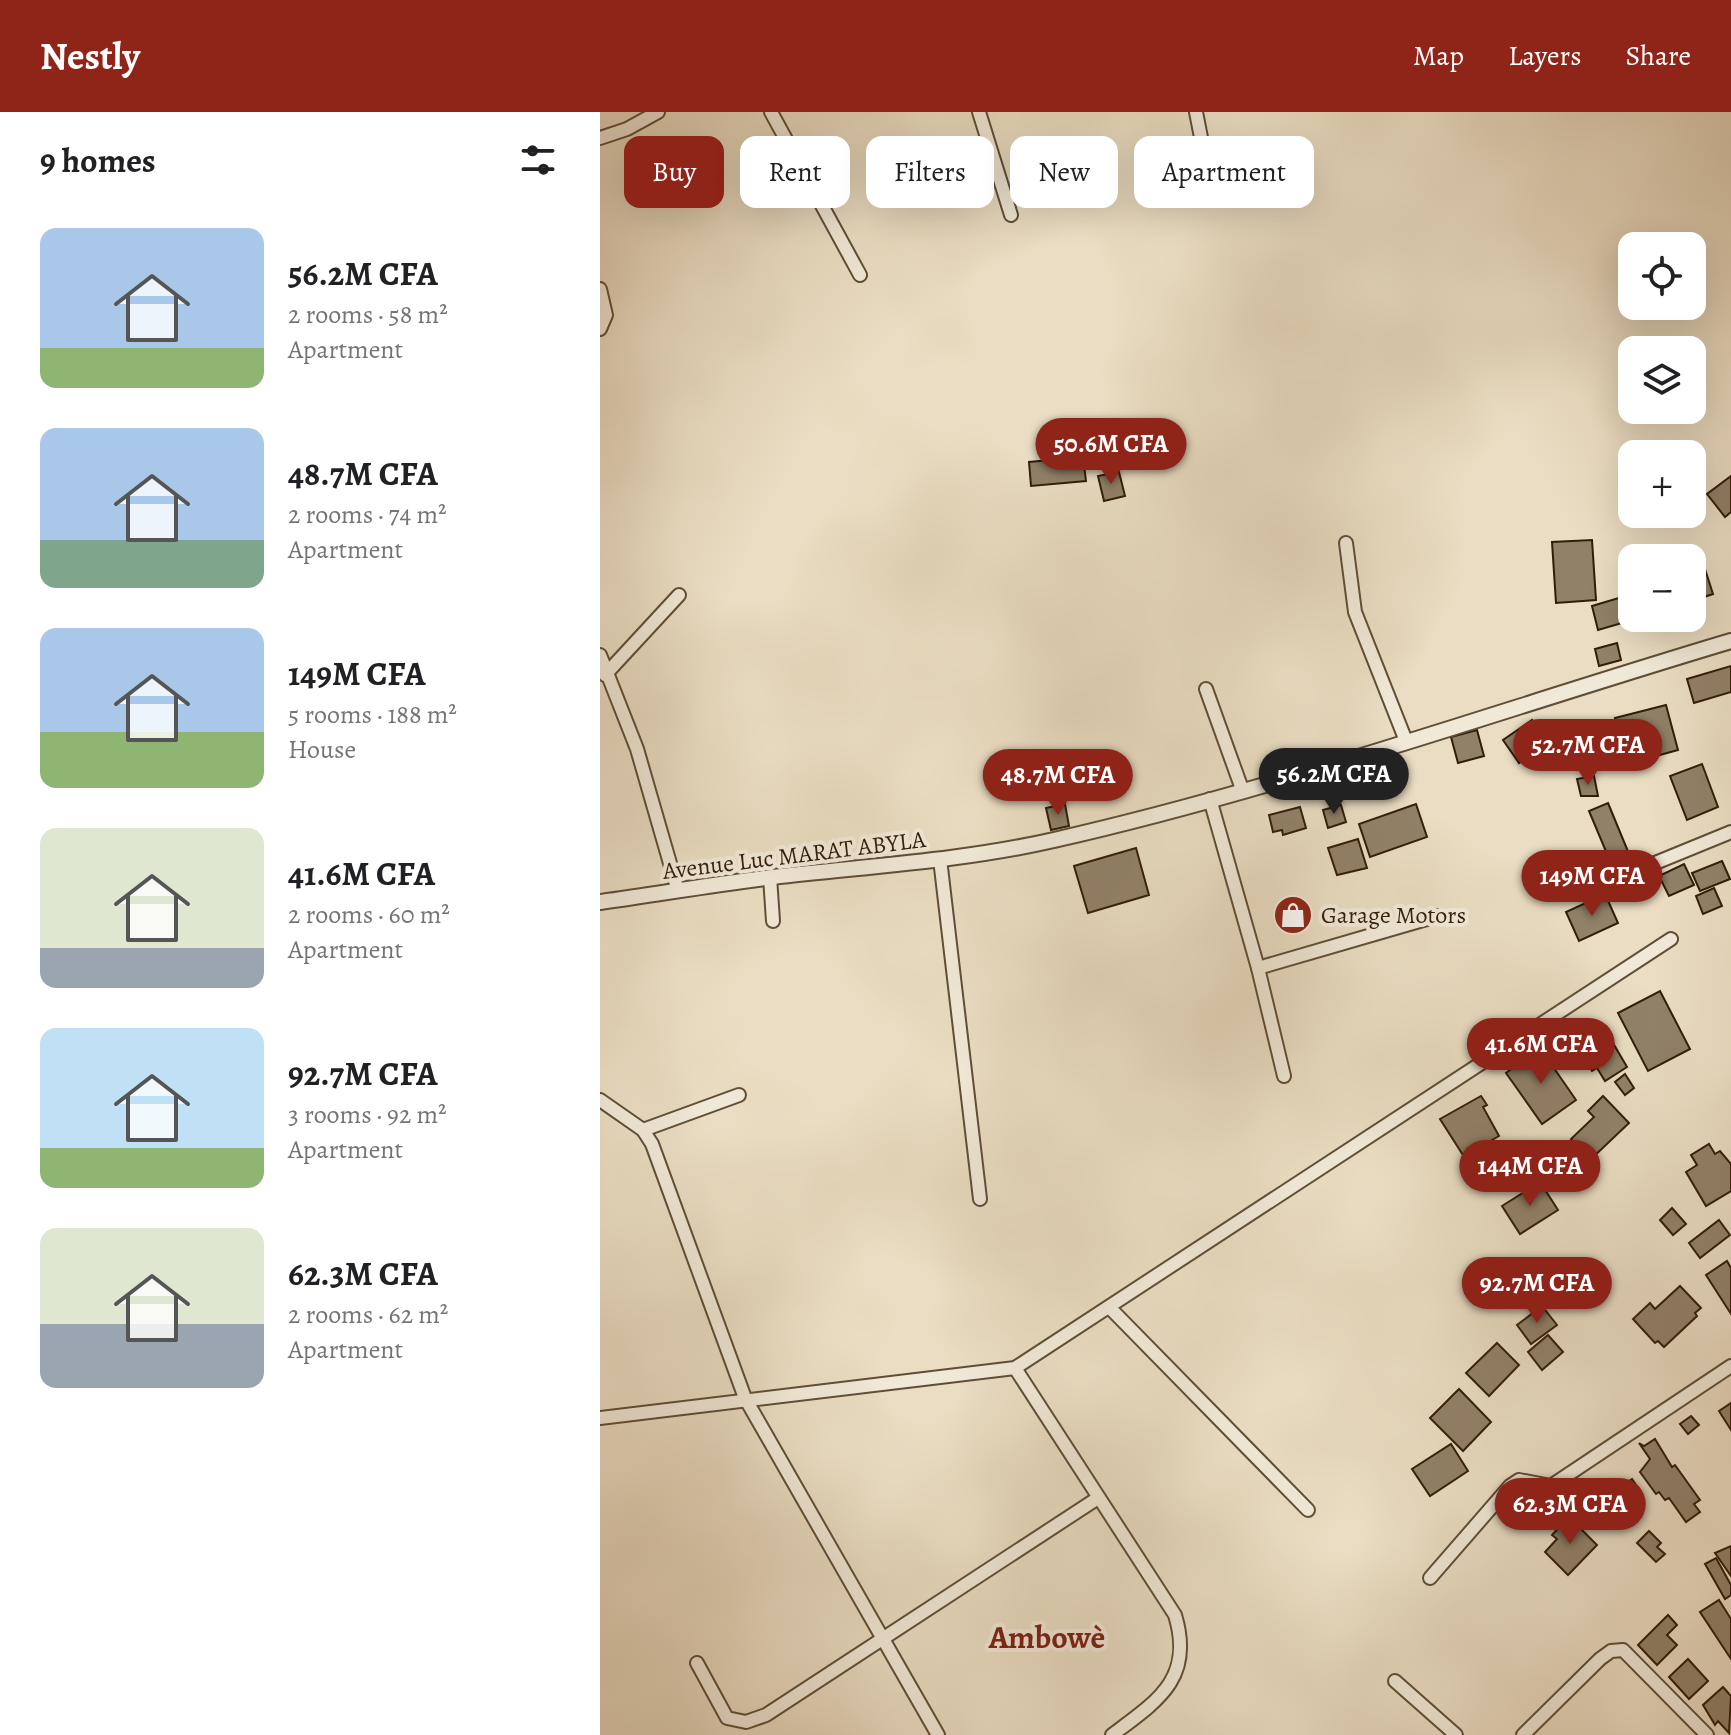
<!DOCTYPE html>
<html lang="en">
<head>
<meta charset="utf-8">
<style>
	:root { --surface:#fff; --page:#f2f2f2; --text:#202124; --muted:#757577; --accent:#8f2418 }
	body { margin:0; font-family:Alegreya,serif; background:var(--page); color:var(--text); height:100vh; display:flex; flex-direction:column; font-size:30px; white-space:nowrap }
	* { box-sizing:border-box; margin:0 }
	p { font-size:26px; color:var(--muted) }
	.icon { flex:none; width:44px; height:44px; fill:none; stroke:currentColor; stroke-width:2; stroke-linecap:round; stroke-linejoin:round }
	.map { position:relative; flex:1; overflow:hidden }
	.details { display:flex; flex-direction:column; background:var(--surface); width:600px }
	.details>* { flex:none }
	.banner { position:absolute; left:24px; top:24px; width:760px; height:72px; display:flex; gap:16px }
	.buttons { position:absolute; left:1018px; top:120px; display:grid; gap:16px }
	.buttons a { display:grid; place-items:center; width:88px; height:88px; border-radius:16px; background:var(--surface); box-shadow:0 8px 32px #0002; font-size:40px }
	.price { position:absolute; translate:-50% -68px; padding:0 18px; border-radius:28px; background:var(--accent); color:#fff; font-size:26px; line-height:52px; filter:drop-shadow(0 2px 4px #0008) }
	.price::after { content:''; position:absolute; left:50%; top:48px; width:24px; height:18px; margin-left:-12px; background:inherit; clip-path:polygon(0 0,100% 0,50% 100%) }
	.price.selected { background:#222; color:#fff }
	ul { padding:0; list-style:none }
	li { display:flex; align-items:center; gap:24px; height:200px; padding:0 40px }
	li span { display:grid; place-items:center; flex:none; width:224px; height:160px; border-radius:16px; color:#555 }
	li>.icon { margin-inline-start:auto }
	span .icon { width:96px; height:96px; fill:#fffc; stroke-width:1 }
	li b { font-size:34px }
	h2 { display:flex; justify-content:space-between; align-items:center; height:96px; padding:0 40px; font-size:34px }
	.chip { padding:0 28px; border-radius:16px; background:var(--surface); box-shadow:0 8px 32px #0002; font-size:28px; line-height:72px }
	.chip.selected { background:var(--accent); color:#fff }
	header { display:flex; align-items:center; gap:48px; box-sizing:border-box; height:112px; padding:0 40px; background:var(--accent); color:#fff }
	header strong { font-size:38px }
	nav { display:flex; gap:44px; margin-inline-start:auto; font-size:28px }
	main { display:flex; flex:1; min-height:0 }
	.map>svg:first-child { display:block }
	.building { fill:#918169; stroke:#311e08; stroke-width:2 }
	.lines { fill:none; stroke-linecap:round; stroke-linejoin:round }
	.minor-casing { stroke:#5f4e37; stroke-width:16 }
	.tertiary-casing { stroke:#5f4e37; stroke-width:18 }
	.minor { stroke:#f1e9d8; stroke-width:12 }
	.tertiary { stroke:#f1e9d8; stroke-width:14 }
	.labels { text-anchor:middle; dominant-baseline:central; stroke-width:8; stroke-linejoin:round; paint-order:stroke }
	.street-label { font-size:24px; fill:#311e08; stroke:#f1e9d8 }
	.poi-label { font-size:24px; fill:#311e08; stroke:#f1e9d8; text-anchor:start }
	.district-label { font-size:32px; font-weight:bold; fill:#7a1f14; stroke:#f1e9d8 }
</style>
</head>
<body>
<header>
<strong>Nestly</strong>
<nav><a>Map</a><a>Layers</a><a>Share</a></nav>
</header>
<main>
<section class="details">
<h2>9 homes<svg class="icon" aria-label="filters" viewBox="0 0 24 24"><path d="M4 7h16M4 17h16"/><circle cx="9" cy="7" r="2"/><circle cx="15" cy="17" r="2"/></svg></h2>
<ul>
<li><span style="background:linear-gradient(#a9c7e8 75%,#8fb573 0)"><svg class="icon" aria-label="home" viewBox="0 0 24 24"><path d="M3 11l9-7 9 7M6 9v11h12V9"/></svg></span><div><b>56.2M CFA</b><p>2 rooms · 58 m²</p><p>Apartment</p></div></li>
<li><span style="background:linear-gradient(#a9c7e8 70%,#7fa58c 0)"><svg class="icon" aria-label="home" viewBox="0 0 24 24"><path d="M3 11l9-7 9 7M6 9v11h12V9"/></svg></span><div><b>48.7M CFA</b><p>2 rooms · 74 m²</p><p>Apartment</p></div></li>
<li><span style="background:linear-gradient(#a9c7e8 65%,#8fb573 0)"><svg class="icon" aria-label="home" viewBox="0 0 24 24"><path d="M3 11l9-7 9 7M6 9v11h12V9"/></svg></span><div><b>149M CFA</b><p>5 rooms · 188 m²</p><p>House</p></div></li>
<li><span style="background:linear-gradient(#dfe7d0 75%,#9aa5b1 0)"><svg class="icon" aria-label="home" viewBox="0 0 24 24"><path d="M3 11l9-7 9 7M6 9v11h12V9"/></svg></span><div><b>41.6M CFA</b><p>2 rooms · 60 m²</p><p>Apartment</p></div></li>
<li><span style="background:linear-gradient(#bfe0f5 75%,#8fb573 0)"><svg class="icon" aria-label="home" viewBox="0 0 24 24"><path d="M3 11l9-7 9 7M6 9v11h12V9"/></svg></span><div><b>92.7M CFA</b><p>3 rooms · 92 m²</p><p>Apartment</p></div></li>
<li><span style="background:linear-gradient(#dfe7d0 60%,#9aa5b1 0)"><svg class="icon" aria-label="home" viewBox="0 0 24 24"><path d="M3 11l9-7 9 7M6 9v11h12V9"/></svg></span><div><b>62.3M CFA</b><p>2 rooms · 62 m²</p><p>Apartment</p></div></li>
</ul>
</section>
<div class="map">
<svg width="1131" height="1623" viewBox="0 0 1131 1623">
	<rect width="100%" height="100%" fill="#eaddc3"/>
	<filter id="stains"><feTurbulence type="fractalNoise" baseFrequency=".0025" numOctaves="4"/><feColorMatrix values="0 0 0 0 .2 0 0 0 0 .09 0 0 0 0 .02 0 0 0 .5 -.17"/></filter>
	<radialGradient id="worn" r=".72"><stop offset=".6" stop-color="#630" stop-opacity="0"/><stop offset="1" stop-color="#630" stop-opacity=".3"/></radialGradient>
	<g class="building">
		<path d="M 483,345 L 486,369 L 431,374 L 429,350 Z"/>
		<path d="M 519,360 L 525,384 L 504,389 L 498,364 Z"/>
		<path d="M 1131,364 L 1131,400 L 1125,405 L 1107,382 Z"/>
		<path d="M 992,428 L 996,488 L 956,491 L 952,430 Z"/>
		<path d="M 1104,454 L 1113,482 L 1092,489 L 1092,458 Z"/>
		<path d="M 1032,482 L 1032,506 L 1039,506 L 998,518 L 992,494 Z"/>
		<path d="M 1017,531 L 1021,548 L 999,554 L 995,537 Z"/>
		<path d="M 1131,554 L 1131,580 L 1094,591 L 1087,567 Z"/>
		<path d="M 1066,593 L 1078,638 L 1027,652 L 1015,606 Z"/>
		<path d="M 932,608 L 947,632 L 919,651 L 903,628 Z"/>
		<path d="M 877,618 L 884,644 L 858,651 L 851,625 Z"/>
		<path d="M 981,634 L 987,649 L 970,656 L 963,641 Z"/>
		<path d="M 1102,652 L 1118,695 L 1087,708 L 1070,664 Z"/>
		<path d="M 994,664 L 998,684 L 981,684 L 977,667 Z"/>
		<path d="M 1008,691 L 1034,754 L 1015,761 L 989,699 Z"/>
		<path d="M 465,692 L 469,714 L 451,718 L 446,696 Z"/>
		<path d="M 816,692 L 827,725 L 770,745 L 759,712 Z"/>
		<path d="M 741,693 L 746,710 L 728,716 L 723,698 Z"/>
		<path d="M 700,695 L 706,716 L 683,723 L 682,718 L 673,720 L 669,703 Z"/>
		<path d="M 758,727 L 767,756 L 737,763 L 728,736 Z"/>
		<path d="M 536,736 L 549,783 L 488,801 L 474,754 Z"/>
		<path d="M 1122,749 L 1130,767 L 1100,779 L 1092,761 Z"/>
		<path d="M 1084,752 L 1094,773 L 1069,784 L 1059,764 Z"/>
		<path d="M 1114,776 L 1122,794 L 1103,802 L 1096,784 Z"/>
		<path d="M 1005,782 L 1018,811 L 979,829 L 966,800 Z"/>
		<path d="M 1060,879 L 1090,937 L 1048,959 L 1018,901 Z"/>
		<path d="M 1006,919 L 1027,955 L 1005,969 L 997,956 L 992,959 L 982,943 L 987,940 L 984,935 Z"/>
		<path d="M 940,936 L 976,988 L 942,1012 L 906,961 Z"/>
		<path d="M 1025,962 L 1034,976 L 1025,983 L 1015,970 Z"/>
		<path d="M 881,984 L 887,993 L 883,995 L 899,1024 L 880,1035 L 884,1042 L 868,1051 L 840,1007 Z"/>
		<path d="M 1003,984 L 1029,1011 L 990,1048 L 971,1027 L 994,1005 L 988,999 Z"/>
		<path d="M 1109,1032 L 1115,1042 L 1120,1039 L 1131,1052 L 1131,1079 L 1106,1094 L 1086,1060 L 1097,1053 L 1091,1043 Z"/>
		<path d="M 940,1070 L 958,1098 L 920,1122 L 902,1094 Z"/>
		<path d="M 1072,1096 L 1086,1112 L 1073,1123 L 1060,1108 Z"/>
		<path d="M 1119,1108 L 1130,1123 L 1100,1146 L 1089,1131 Z"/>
		<path d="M 1127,1149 L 1131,1156 L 1131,1202 L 1106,1163 Z"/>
		<path d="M 1080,1174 L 1101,1196 L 1095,1201 L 1097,1204 L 1064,1235 L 1058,1229 L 1055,1231 L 1033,1207 L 1050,1191 L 1055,1197 Z"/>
		<path d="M 942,1194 L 957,1213 L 931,1232 L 917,1213 Z"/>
		<path d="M 948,1223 L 963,1240 L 942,1258 L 928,1240 Z"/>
		<path d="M 897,1231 L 919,1253 L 889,1284 L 866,1261 Z"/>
		<path d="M 859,1277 L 891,1310 L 863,1339 L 830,1306 Z"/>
		<path d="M 1131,1291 L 1131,1318 L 1119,1299 Z"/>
		<path d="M 1091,1304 L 1099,1313 L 1088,1322 L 1080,1312 Z"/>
		<path d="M 1055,1327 L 1072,1355 L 1075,1353 L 1100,1388 L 1094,1392 L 1100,1400 L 1086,1410 L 1069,1386 L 1065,1388 L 1059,1380 L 1056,1382 L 1040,1360 L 1050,1347 L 1039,1331 L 1044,1334 Z"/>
		<path d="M 851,1332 L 868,1359 L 830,1384 L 812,1357 Z"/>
		<path d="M 1032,1367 L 1041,1380 L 1027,1389 L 1018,1376 Z"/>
		<path d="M 969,1405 L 997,1433 L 968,1463 L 945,1440 L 957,1427 L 952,1423 Z"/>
		<path d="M 1049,1419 L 1061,1431 L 1057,1435 L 1065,1442 L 1056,1450 L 1037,1431 Z"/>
		<path d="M 1131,1434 L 1131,1464 L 1115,1441 Z"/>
		<path d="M 1116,1446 L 1131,1473 L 1131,1483 L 1125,1487 L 1105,1452 Z"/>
		<path d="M 1119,1488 L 1131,1507 L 1131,1547 L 1100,1500 Z"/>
		<path d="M 1068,1503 L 1077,1513 L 1067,1523 L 1077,1533 L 1057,1553 L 1038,1533 Z"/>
		<path d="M 1088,1547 L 1108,1569 L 1089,1587 L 1069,1565 Z"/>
		<path d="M 1123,1575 L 1131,1584 L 1129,1621 L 1118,1609 L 1115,1613 L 1103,1593 Z"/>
	</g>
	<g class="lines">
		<g class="minor-casing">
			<g id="minor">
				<path d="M 171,0 L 260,163"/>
				<path d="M 379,0 L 411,103"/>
				<path d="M 596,0 L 605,46"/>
				<path d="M 0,26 L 27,17 L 58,0"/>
				<path d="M 0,177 L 6,203 L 0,217"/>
				<path d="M 746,431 L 755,500 L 806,629"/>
				<path d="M 0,543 L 37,637 L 78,779"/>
				<path d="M 5,563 L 79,483"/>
				<path d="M 606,577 L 642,677"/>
				<path d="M 610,687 L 658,856 L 684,964"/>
				<path d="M 340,747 L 380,1087"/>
				<path d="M 1043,756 L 1131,720"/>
				<path d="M 170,765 L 173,809"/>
				<path d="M 658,856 L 837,804"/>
				<path d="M 0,988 L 43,1018 L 52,1032 L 145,1286 L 338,1623"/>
				<path d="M 43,1018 L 139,983"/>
				<path d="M 510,1196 L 708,1398"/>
				<path d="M 415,1256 L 575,1503 C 594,1566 559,1588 512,1623"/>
				<path d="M 0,1306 L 415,1256 L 1071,827"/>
				<path d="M 830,1466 L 910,1374 L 919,1368 L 951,1374 L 1131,1254"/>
				<path d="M 97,1551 L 127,1606 L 146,1610 L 166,1603 L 498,1386"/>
				<path d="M 795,1569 L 856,1623"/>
				<path d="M 923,1623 L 1000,1547 L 1011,1539 L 1023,1538 L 1107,1623"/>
			</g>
		</g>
		<g class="tertiary-casing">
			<path id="tertiary" d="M 0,790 C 58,782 115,772 173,765 C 267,754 362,749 454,728 C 683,676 906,596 1131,529"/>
		</g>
		<use href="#minor" class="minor"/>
		<use href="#tertiary" class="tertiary"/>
	</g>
	<defs>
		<g id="shop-disc" transform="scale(2)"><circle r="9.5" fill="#8f2418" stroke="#f1e9d8"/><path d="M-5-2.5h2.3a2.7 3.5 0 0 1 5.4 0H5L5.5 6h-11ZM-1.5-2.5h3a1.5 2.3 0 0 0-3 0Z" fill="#fff"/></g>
	</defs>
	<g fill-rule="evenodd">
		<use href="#shop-disc" x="693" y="803"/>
	</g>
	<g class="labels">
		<g class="street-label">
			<text transform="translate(194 743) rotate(-7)">Avenue Luc MARAT ABYLA</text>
		</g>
		<g class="poi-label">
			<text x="721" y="803">Garage Motors</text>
		</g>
		<g class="district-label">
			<text x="447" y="1525">Ambowè</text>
		</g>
	</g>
	<rect width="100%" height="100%" filter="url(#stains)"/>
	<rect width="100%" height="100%" fill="url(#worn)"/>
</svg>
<div class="buttons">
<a><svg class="icon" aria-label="locate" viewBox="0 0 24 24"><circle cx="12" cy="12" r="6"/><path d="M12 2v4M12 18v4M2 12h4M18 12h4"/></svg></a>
<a><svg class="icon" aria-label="layers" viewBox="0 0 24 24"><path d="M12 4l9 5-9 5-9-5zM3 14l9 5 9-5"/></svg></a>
<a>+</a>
<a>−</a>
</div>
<b class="price" style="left:511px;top:374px">50.6M CFA</b>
<b class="price" style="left:988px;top:675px">52.7M CFA</b>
<b class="price selected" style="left:734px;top:704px">56.2M CFA</b>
<b class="price" style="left:458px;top:705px">48.7M CFA</b>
<b class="price" style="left:992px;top:806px">149M CFA</b>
<b class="price" style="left:941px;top:974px">41.6M CFA</b>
<b class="price" style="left:930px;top:1096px">144M CFA</b>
<b class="price" style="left:937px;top:1213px">92.7M CFA</b>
<b class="price" style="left:970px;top:1434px">62.3M CFA</b>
<div class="banner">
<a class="chip selected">Buy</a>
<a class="chip">Rent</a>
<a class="chip">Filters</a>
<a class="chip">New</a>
<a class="chip">Apartment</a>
</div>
</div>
</main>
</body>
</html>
